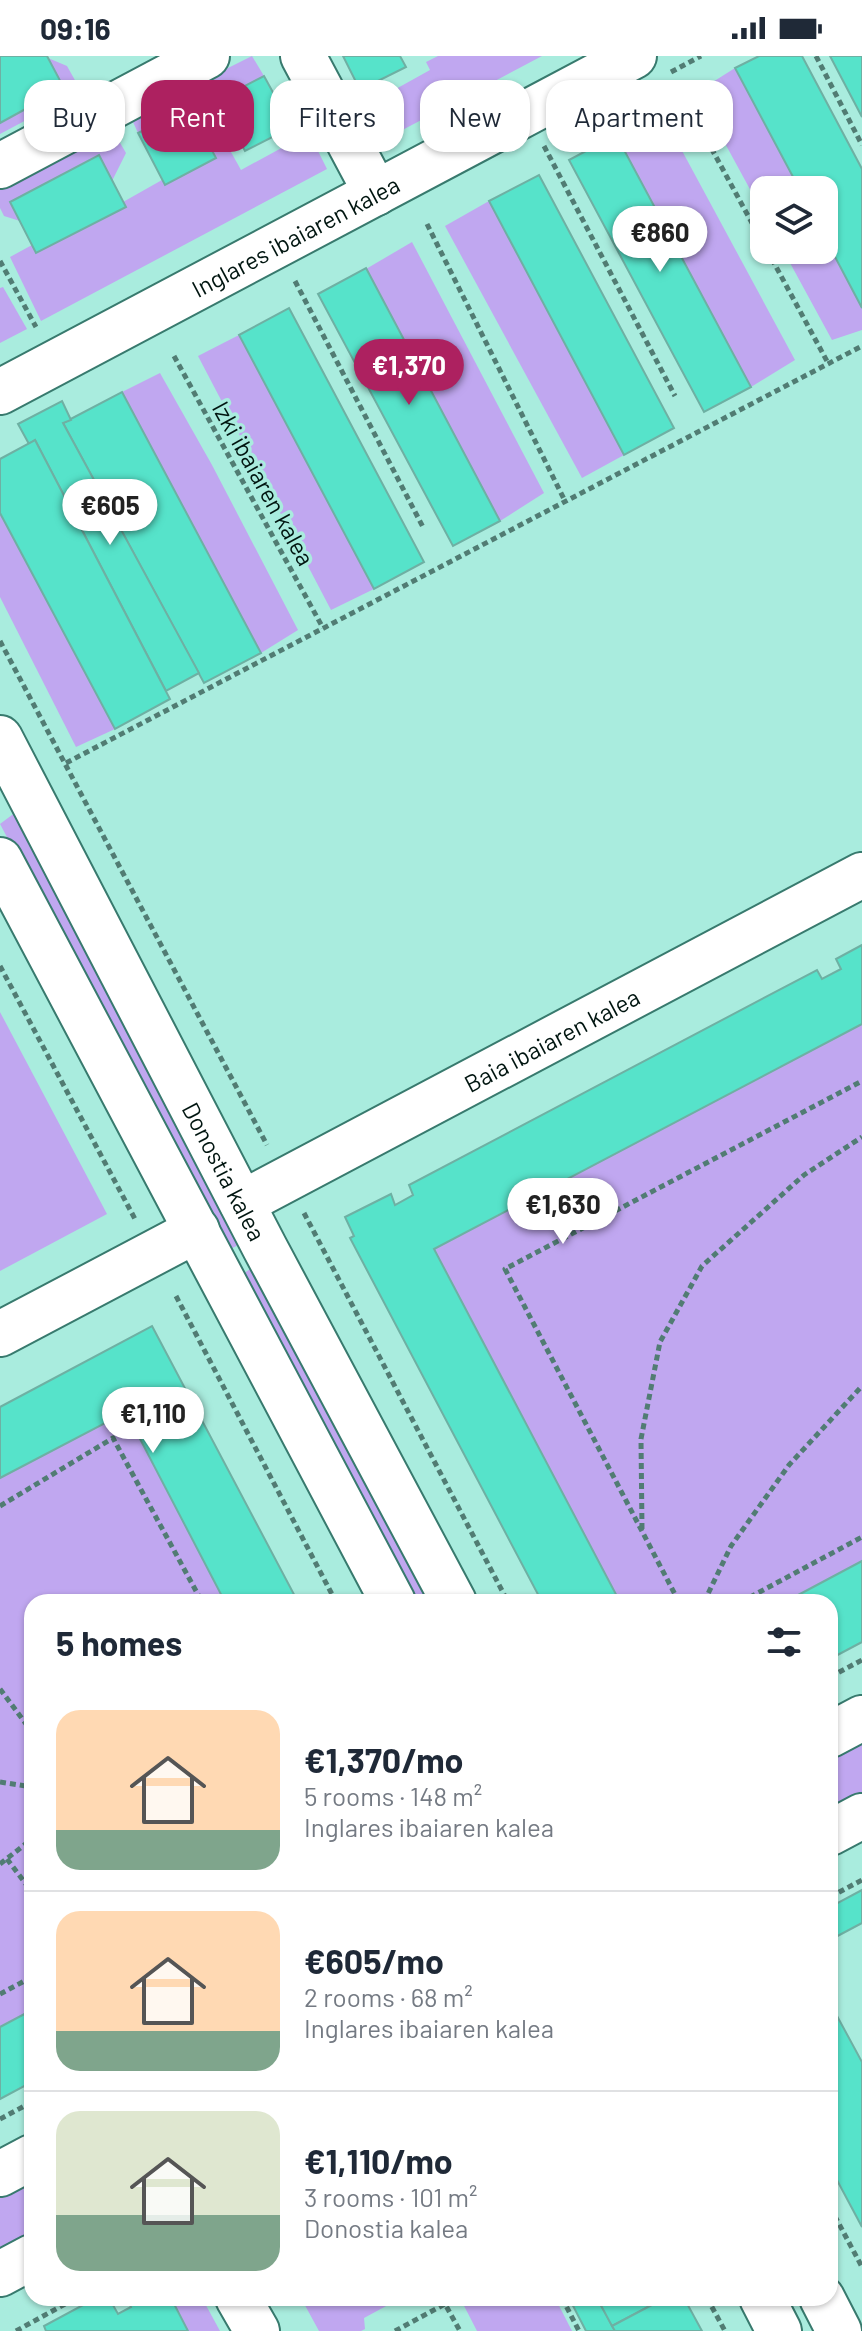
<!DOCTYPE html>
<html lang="en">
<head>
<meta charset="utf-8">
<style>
	:root { --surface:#fff; --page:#f6f6f7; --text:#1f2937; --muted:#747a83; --line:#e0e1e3; --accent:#ad2160 }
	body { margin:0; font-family:Barlow,sans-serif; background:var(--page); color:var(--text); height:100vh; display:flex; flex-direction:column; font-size:30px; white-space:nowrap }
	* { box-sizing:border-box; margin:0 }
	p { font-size:26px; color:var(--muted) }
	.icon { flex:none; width:44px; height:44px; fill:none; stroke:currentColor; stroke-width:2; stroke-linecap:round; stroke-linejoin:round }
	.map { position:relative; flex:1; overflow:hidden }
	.drawer { position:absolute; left:24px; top:1538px; width:814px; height:712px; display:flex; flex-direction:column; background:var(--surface); border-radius:24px; box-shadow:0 2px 6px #0004 }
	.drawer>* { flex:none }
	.hud { position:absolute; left:24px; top:24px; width:814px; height:72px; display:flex; gap:16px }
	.tools { position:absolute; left:750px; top:120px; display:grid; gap:16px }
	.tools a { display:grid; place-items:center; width:88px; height:88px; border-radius:16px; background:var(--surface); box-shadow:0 2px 6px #0004; font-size:40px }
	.price { position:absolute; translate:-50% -68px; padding:0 18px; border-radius:28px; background:#fff; color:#222; font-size:26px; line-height:52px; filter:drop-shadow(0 2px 4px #0008) }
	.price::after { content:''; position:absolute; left:50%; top:48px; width:24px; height:18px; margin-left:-12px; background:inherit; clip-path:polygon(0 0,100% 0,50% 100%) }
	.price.current { background:var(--accent); color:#fff }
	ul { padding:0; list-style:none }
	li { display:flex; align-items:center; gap:24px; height:200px; padding:0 32px }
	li+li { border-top:2px solid var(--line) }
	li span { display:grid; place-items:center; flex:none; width:224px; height:160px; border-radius:24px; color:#555 }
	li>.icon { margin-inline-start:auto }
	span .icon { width:96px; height:96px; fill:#fffc; stroke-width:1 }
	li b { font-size:34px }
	h2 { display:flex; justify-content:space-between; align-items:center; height:96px; padding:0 32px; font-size:34px }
	.tag { padding:0 28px; border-radius:24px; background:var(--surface); box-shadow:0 2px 6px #0004; font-size:28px; line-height:72px }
	.tag.current { background:var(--accent); color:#fff }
	.status { display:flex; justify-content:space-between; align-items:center; height:56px; padding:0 40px; background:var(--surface); direction:ltr }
	.status svg { height:22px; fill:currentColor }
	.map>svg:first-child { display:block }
	.green { fill:#c0a7f0 }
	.building { fill:#56e3ca; stroke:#6eb0a3; stroke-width:2 }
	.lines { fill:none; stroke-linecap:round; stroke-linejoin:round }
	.minor-casing { stroke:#387a6e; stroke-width:48 }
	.path { stroke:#517c73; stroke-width:5; stroke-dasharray:6 4; stroke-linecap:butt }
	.minor { stroke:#fff; stroke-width:44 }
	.labels { text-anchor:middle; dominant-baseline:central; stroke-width:7; stroke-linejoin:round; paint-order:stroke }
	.street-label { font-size:24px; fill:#001510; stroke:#a9ecde }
</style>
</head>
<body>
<div class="status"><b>09:16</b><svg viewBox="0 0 49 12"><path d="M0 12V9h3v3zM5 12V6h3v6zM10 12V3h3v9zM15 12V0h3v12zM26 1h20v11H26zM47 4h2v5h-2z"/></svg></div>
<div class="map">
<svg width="862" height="2275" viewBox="0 0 862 2275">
	<rect width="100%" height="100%" fill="#a9ecde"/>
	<g class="green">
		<path d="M 252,0 L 264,20 L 222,42 L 212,20 Z"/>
		<path d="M 438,0 L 542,0 L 376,88 L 358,54 L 430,14 L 426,6 Z"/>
		<path d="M 48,2 L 67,10 L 81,35 L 0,78 L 0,67 L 64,32 Z"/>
		<path d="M 735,12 L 800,134 L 764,134 L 764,159 L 697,36 Z"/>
		<path d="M 197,35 L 241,114 L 309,77 L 327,113 L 41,265 L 10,201 L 32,189 L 36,197 L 125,151 L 123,146 L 162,124 L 165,128 L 215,101 L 189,51 L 138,77 L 133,66 Z"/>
		<path d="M 660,54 L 795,304 L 751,331 L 616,79 Z"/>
		<path d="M 112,73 L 126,97 L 112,125 L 98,99 L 10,146 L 20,165 L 4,160 L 0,152 L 0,133 Z"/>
		<path d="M 489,145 L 624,399 L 582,422 L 445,170 Z"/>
		<path d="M 824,180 L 862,252 L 862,274 L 832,284 L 783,194 L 824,194 Z"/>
		<path d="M 412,186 L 544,437 L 500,465 L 366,213 Z"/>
		<path d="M 3,231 L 27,273 L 0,287 L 0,232 Z"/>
		<path d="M 239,279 L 374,533 L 331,554 L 198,300 Z"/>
		<path d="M 160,317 L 212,409 L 298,574 L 261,597 L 122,336 Z"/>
		<path d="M 0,457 L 115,673 L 76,691 L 0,541 Z"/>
		<path d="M 16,756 L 245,1186 L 228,1194 L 0,768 Z"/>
		<path d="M 0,956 L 107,1158 L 0,1215 Z"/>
		<path d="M 862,968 L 862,1505 L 785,1546 L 620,1546 L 434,1193 Z"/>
		<path d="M 255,1210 L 434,1546 L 414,1546 L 241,1219 Z"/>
		<path d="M 126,1356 L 225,1546 L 32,1546 L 32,1954 L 0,1971 L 0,1422 Z"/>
		<path d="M 862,1679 L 862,1745 L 830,1762 L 830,1696 Z"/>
		<path d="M 32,2121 L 32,2184 L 0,2201 L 0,2137 Z"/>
		<path d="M 171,2242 L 202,2242 L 220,2275 L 188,2275 Z"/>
		<path d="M 301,2242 L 401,2242 L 364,2262 L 365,2273 L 361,2275 L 319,2275 Z"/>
		<path d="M 460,2242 L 555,2242 L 572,2275 L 477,2275 Z"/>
	</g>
	<g class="building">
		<path d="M 0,0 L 47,0 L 64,32 L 0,67 Z"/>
		<path d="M 343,0 L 400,0 L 406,11 L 360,34 Z"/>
		<path d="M 759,0 L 802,0 L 862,113 L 862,252 L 824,180 L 824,134 L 800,134 L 735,12 Z"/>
		<path d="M 830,0 L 862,0 L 862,61 Z"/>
		<path d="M 264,20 L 292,71 L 245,95 L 218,44 Z"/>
		<path d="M 189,51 L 216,102 L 165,129 L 138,77 Z"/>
		<path d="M 616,79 L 751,331 L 704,356 L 569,104 Z"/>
		<path d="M 99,99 L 126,151 L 36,197 L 10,146 Z"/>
		<path d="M 539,119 L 674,372 L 624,399 L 489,145 Z"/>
		<path d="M 366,212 L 500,465 L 453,490 L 318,238 Z"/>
		<path d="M 289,252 L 424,506 L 374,533 L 239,279 Z"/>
		<path d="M 122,336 L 261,597 L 204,627 L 63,367 Z"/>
		<path d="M 62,345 L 71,364 L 63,367 L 199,617 L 166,635 L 35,384 L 29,388 L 18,368 Z"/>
		<path d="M 35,384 L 170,643 L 115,673 L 0,457 L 0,403 Z"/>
		<path d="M 862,889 L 862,968 L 434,1193 L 620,1546 L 542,1546 L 350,1182 L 354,1180 L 345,1161 L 391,1138 L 395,1149 L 413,1139 L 409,1129 L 817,914 L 822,923 L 841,913 L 836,903 Z"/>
		<path d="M 152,1270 L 298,1546 L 225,1546 L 126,1356 L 0,1422 L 0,1351 Z"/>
		<path d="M 862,1505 L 862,1586 L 830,1603 L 830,1546 L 785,1546 Z"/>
		<path d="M 862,1834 L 862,1867 L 830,1884 L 830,1851 Z"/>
		<path d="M 830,1947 L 862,2006 L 862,2171 L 830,2111 Z"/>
		<path d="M 32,1954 L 32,2026 L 0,2043 L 0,1971 Z"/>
		<path d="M 96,2242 L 109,2242 L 118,2258 L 131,2251 L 126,2242 L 171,2242 L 188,2275 L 46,2275 L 44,2270 Z"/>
		<path d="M 569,2242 L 597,2242 L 615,2275 L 586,2275 Z"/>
		<path d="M 597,2242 L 665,2242 L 612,2270 Z"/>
		<path d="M 665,2242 L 684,2242 L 702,2275 L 615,2275 L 612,2270 Z"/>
	</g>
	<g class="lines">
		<g class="minor-casing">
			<g id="minor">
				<path d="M 303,0 L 376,137"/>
				<path d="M 0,110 L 207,0"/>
				<path id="s1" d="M 0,336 L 634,0"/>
				<path id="s2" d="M 0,682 L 265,1192 L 454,1546"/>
				<path d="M 0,804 L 393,1546"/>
				<path id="s3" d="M 242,1147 L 862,819"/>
				<path d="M 0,1278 L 197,1174"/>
				<path d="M 830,1679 L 862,1662"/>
				<path d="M 830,1777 L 862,1760"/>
				<path d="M 0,2118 L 32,2101"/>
				<path d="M 0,2218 L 32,2201"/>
				<path d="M 238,2242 L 257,2275"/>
				<path d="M 762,2242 L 779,2275"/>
				<path d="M 822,2242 L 839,2275"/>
			</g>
		</g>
		<g class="path">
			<path d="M 816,0 L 862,89"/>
			<path d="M 671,16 L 701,0"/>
			<path d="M 678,31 L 764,189"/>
			<path d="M 544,90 L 675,340"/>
			<path d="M 427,168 L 565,445"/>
			<path d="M 767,194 L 828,307"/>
			<path d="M 0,205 L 36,271"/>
			<path d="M 295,225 L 424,473"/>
			<path d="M 174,300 L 323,572"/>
			<path d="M 0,585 L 267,1089"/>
			<path d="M 66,707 L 862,290"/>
			<path d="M 0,910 L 135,1163"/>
			<path d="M 304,1157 L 508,1546"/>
			<path d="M 176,1240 L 336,1546"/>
			<path d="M 0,1450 L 113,1382 L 202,1546"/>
			<path d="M 642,1473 L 641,1383 L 660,1286 L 702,1210 L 804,1119 L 862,1081"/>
			<path d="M 679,1546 L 505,1213 L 862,1025"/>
			<path d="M 704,1546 L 731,1490 L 789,1409 L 862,1330"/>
			<path d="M 741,1546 L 862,1481"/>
			<path d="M 830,1621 L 862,1604"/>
			<path d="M 0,1633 L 32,1676"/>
			<path d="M 0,1726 L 32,1731"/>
			<path d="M 7,1803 L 32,1836"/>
			<path d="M 0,1808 L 32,1783"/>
			<path d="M 830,1841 L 862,1824"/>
			<path d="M 0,1938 L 32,1921"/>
			<path d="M 0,2063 L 32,2046"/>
			<path d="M 830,2151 L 862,2211"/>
			<path d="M 562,2242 L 579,2275"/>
			<path d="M 707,2242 L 725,2275"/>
			<path d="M 16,2275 L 76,2242"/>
			<path d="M 395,2275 L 445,2248 L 460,2275"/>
		</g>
		<use href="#minor" class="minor"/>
	</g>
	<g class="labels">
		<g class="street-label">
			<text stroke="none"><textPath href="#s1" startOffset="334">Inglares ibaiaren kalea</textPath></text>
			<text transform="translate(264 427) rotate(61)">Izki ibaiaren kalea</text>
			<text stroke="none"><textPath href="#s3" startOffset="350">Baia ibaiaren kalea</textPath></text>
			<text stroke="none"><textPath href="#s2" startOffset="488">Donostia kalea</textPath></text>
		</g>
	</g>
</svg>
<div class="tools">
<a><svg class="icon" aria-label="layers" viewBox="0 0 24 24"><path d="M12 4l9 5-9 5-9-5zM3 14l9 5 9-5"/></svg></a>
</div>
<b class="price" style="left:660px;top:218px">€860</b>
<b class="price current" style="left:409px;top:351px">€1,370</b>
<b class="price" style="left:110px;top:491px">€605</b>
<b class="price" style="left:563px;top:1190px">€1,630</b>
<b class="price" style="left:153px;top:1399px">€1,110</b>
<div class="hud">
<a class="tag">Buy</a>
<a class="tag current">Rent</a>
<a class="tag">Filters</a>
<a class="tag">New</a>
<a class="tag">Apartment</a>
</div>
<section class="drawer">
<h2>5 homes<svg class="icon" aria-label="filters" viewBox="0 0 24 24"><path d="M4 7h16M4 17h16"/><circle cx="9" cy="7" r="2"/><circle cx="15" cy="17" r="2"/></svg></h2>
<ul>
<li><span style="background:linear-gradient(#ffd9b3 75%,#7fa58c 0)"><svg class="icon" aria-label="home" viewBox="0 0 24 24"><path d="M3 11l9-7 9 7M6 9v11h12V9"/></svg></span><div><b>€1,370/mo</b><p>5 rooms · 148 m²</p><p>Inglares ibaiaren kalea</p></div></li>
<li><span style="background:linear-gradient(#ffd9b3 75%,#7fa58c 0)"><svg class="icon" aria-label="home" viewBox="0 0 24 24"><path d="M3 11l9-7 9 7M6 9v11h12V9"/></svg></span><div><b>€605/mo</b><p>2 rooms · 68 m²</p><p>Inglares ibaiaren kalea</p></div></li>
<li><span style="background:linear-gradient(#dfe7d0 65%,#7fa58c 0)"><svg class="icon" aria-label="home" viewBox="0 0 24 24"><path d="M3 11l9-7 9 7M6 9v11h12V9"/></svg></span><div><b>€1,110/mo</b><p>3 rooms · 101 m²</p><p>Donostia kalea</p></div></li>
</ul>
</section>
</div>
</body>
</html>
